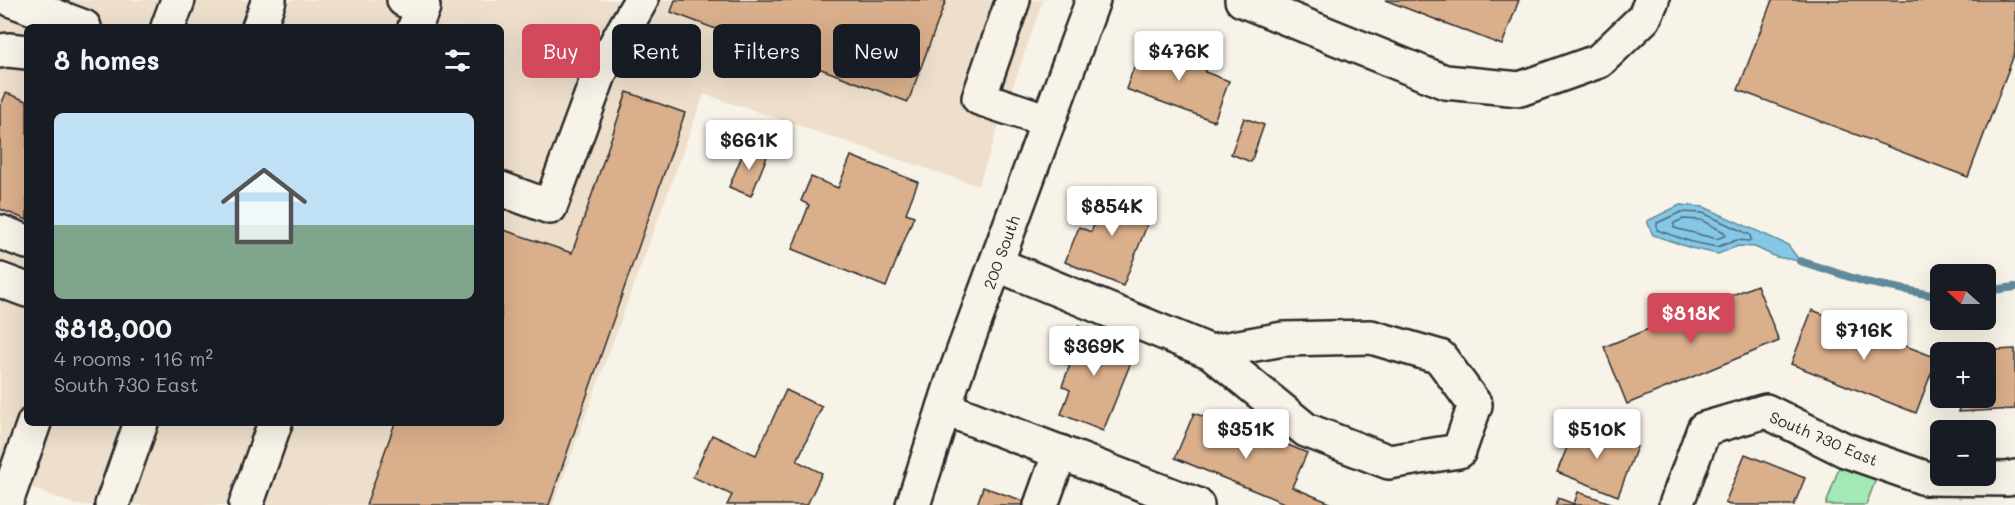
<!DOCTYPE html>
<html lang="en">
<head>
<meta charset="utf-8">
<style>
	:root { --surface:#171b24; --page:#242831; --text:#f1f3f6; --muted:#9ea1a6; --accent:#d1495b }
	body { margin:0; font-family:Mali,sans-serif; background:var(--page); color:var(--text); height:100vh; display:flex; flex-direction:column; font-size:22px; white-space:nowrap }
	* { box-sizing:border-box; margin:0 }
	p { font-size:20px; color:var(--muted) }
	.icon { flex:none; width:33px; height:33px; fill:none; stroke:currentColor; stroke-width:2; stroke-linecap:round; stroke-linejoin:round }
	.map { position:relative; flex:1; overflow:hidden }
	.panel { position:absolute; left:24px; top:24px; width:480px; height:402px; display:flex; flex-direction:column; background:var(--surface); border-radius:9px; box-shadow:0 6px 24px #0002 }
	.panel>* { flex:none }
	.hud { position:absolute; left:522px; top:24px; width:570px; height:54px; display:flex; gap:12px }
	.needle { width:39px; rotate:291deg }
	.controls { position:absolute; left:1930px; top:264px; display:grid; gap:12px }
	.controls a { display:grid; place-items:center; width:66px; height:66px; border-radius:9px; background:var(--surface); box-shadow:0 6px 24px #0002; font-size:30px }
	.price { position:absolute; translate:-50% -51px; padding:0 14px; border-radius:6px; background:#fff; color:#222; font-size:20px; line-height:39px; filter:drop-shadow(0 2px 3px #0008) }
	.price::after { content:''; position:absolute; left:50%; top:36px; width:18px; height:14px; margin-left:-9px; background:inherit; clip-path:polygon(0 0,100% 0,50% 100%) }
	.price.on { background:var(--accent); color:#fff }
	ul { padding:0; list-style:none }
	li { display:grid; align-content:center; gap:12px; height:318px; padding:0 30px }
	li span { display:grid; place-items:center; height:186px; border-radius:9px; color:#555 }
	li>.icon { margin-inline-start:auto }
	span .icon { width:108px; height:108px; fill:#fffc; stroke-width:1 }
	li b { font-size:26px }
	h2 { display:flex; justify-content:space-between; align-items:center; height:72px; padding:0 30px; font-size:26px }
	.chip { padding:0 21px; border-radius:9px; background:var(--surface); box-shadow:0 6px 24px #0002; font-size:21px; line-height:54px }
	.chip.on { background:var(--accent); color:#fff }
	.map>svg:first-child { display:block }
	.built { fill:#eedfcc; fill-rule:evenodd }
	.green { fill:#a2e9b6; stroke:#668a70; stroke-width:1.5 }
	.water { fill:#85c7e6; stroke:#61899b; stroke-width:1.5 }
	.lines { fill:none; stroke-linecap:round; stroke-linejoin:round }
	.shore { stroke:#4f6976; stroke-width:1.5 }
	.stream { stroke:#61899b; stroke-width:8 }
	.building { fill:#daaf8b; stroke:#2b2b2b; stroke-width:1.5 }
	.minor-casing { stroke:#2b2b2b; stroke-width:38 }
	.minor { stroke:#f7f3e8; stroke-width:33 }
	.labels { text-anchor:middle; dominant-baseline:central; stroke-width:6; stroke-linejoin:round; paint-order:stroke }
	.street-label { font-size:16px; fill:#2b2b2b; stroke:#f7f3e8 }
</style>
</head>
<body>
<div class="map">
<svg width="2015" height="505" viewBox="0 0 2015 505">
	<rect width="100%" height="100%" fill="#f7f3e8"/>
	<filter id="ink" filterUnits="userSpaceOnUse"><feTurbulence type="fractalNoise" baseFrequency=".0167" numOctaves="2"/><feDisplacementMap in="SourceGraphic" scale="12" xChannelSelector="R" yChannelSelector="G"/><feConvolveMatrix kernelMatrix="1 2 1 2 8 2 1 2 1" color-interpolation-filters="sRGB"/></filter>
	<g filter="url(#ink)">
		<path class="built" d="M 0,0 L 1043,0 L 978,186 L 704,94 L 553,505 L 76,505 L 12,480 L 0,505 ZM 27,27 L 501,27 L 501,423 L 27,423 Z"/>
		<path class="green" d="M 1845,450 L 1876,479 L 1866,505 L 1826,505 Z"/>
		<path class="water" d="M 1680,205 L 1704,207 L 1788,245 L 1800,261 L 1776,257 L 1755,247 L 1738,246 L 1718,254 L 1691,248 L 1653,235 L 1647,221 Z"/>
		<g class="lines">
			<g class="shore">
				<path d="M 1681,212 L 1703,213 L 1750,235 L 1751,239 L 1749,241 L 1737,240 L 1717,247 L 1692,242 L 1657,230 L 1657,223 Z"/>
				<path d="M 1683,219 L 1701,220 L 1724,232 L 1726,235 L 1717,239 L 1674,228 L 1674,223 Z"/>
			</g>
			<g class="stream">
				<path d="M 1800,261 L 1865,282 L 1931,295 L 1941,294"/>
				<path d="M 1986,291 L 2015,287"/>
			</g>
		</g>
		<g class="building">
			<path d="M 675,0 L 946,0 L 908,102 L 671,12 Z"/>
			<path d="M 1385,0 L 1519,0 L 1502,45 Z"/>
			<path d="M 1772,0 L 2015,0 L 2015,52 L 1968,177 L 1738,90 Z"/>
			<path d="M 1174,47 L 1209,60 L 1205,72 L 1229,81 L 1214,121 L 1126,89 L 1141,48 L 1170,59 Z"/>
			<path d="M 627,92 L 685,113 L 549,505 L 366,505 L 395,423 L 501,423 L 501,229 L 572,253 Z"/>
			<path d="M 6,93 L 27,101 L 27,220 L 0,209 L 0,107 Z"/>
			<path d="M 1244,118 L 1264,125 L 1251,162 L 1231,154 Z"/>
			<path d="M 746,146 L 768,154 L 751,196 L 729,187 Z"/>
			<path d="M 851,156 L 918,182 L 906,213 L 914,216 L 886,287 L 792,249 L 809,205 L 801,201 L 811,177 L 838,188 Z"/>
			<path d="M 1109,187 L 1155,205 L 1123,286 L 1065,262 L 1079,227 L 1091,232 Z"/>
			<path d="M 1757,285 L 1779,341 L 1627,404 L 1604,347 Z"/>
			<path d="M 1812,310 L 1937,358 L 1916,413 L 1791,364 Z"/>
			<path d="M 1078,326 L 1136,350 L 1103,431 L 1061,414 L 1070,390 L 1062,386 L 1070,365 L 1063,363 Z"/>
			<path d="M 2015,349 L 2015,409 L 1959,412 L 1959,398 L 1986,398 L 1986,352 L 1956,352 Z"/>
			<path d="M 786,390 L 822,407 L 797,461 L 822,473 L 807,505 L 727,505 L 732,495 L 693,477 L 712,435 L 756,455 Z"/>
			<path d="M 1194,413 L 1241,432 L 1243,426 L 1307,453 L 1292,487 L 1335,505 L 1289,505 L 1175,458 Z"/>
			<path d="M 1577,423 L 1637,447 L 1618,496 L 1557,472 Z"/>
			<path d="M 1745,454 L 1805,478 L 1794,505 L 1730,505 L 1725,503 Z"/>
			<path d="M 983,487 L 1024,501 L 1023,505 L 977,505 Z"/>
			<path d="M 1578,492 L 1617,505 L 1556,505 L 1558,498 L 1574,504 Z"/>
		</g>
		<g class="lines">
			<g class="minor-casing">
				<g id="minor">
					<path d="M 12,0 L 84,27"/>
					<path d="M 404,0 L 423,7 L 415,27"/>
					<path d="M 1013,0 L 979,98 L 1048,121"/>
					<path d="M 1242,0 L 1445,82 L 1520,89 L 1599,61 L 1644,18 L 1652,0"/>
					<path d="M 168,27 L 178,0"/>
					<path d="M 259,27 L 269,0"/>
					<path d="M 0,51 L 8,50 L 27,52"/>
					<path d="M 501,189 L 550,207 L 600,72 L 641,0"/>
					<path d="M 0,232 L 27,242"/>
					<path d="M 996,264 L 1211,352 L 1283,339 L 1371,337 L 1440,357 L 1475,405 L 1459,451 L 1389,462 L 1306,430 L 1211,352"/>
					<path d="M 0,280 L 27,290"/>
					<path d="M 944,408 L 1197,505"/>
					<path d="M 5,505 L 34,423"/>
					<path d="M 112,505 L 141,423"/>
					<path d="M 246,505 L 275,423"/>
					<path d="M 913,505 L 952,383 L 1093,0"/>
					<path d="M 1041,505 L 1060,452"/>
					<path d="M 1676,505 L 1704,429 L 1766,411 L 1845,450 L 1925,478 L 2008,479 L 2015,477"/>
				</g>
			</g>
			<use href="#minor" class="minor"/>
		</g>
	</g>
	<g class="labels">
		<g class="street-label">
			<text transform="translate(1001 252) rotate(-70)">200 South</text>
			<text transform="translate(1824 438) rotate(23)">South 730 East</text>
		</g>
	</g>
</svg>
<div class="controls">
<a><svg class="needle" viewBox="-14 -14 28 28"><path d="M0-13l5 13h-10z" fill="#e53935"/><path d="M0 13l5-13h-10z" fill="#9ea1a6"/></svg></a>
<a>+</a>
<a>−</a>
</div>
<b class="price" style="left:1179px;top:82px">$476K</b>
<b class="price" style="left:749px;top:171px">$661K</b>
<b class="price" style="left:1112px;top:237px">$854K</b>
<b class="price on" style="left:1691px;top:344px">$818K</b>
<b class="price" style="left:1864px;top:361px">$716K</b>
<b class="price" style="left:1094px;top:377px">$369K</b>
<b class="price" style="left:1246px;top:460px">$351K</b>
<b class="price" style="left:1597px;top:460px">$510K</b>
<div class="hud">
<a class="chip on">Buy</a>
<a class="chip">Rent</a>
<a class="chip">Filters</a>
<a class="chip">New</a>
</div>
<section class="panel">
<h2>8 homes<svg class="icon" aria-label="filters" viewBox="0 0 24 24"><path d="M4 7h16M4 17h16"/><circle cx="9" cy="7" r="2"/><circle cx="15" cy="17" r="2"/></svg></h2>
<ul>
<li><span style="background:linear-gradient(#bfe0f5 60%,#7fa58c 0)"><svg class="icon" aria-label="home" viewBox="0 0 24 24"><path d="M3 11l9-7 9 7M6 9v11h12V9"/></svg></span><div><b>$818,000</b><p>4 rooms · 116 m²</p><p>South 730 East</p></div></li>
</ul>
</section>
</div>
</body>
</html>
